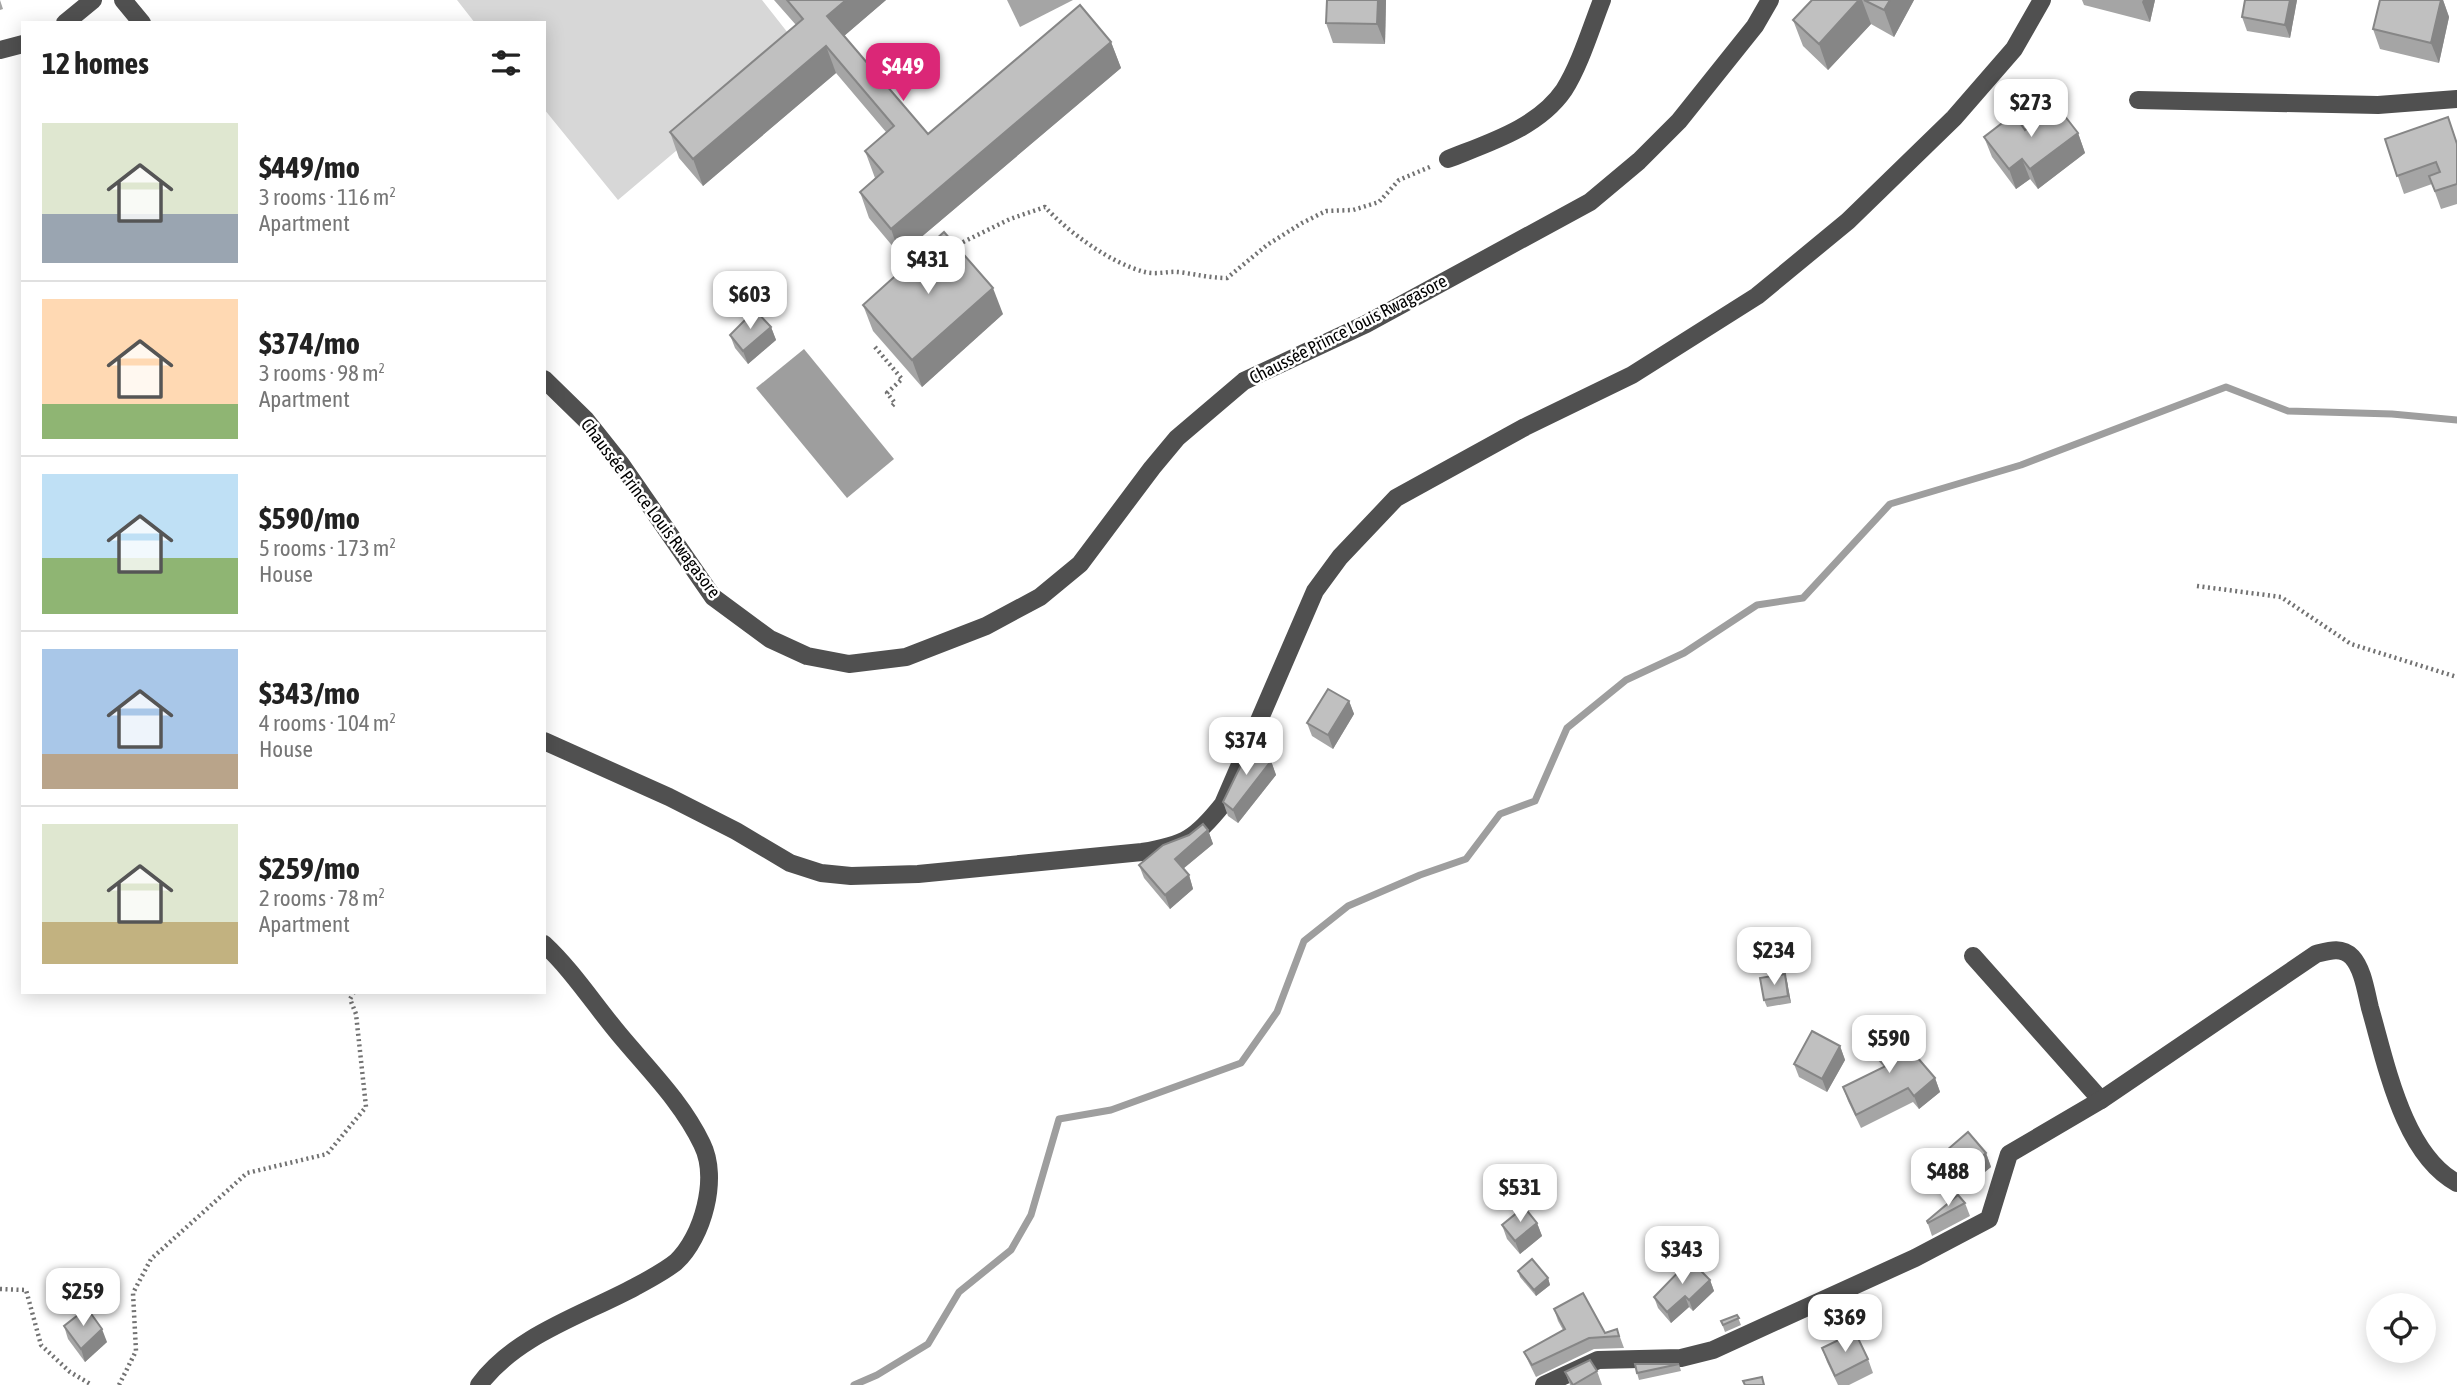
<!DOCTYPE html>
<html lang="en">
<head>
<meta charset="utf-8">
<style>
	:root { --surface:#fff; --page:#f2f2f2; --text:#222; --muted:#767676; --line:#e0e0e0; --accent:#db2777 }
	body { margin:0; font-family:"Asap Condensed",sans-serif; background:var(--page); color:var(--text); height:100vh; display:flex; flex-direction:column; font-size:26px; white-space:nowrap }
	* { box-sizing:border-box; margin:0 }
	p { font-size:23px; color:var(--muted) }
	.icon { flex:none; width:38px; height:38px; fill:none; stroke:currentColor; stroke-width:2; stroke-linecap:round; stroke-linejoin:round }
	.map { position:relative; flex:1; overflow:hidden }
	.side { position:absolute; left:21px; top:21px; width:525px; height:973px; display:flex; flex-direction:column; background:var(--surface); border-radius:0px; box-shadow:0 4px 18px #0003 }
	.side>* { flex:none }
	.buttons { position:absolute; left:2366px; top:1293px; display:grid; gap:14px }
	.buttons a { display:grid; place-items:center; width:70px; height:70px; border-radius:50%; background:var(--surface); box-shadow:0 4px 18px #0003; font-size:35px }
	.price { position:absolute; translate:-50% -60px; padding:0 16px; border-radius:14px; background:#fff; color:#222; font-size:23px; line-height:46px; filter:drop-shadow(0 2px 4px #0008) }
	.price::after { content:''; position:absolute; left:50%; top:42px; width:21px; height:16px; margin-left:-10px; background:inherit; clip-path:polygon(0 0,100% 0,50% 100%) }
	.price.current { background:var(--accent); color:#fff }
	ul { padding:0; list-style:none }
	li { display:flex; align-items:center; gap:21px; height:175px; padding:0 21px }
	li+li { border-top:2px solid var(--line) }
	li span { display:grid; place-items:center; flex:none; width:196px; height:140px; border-radius:0px; color:#555 }
	li>.icon { margin-inline-start:auto }
	span .icon { width:84px; height:84px; fill:#fffc; stroke-width:1 }
	li b { font-size:30px }
	h2 { display:flex; justify-content:space-between; align-items:center; height:84px; padding:0 21px; font-size:30px }
	.map>svg:first-child { display:block }
	.garden { fill:#d7d7d7 }
	.water { fill:#9e9e9e }
	.lines { fill:none; stroke-linecap:round; stroke-linejoin:round }
	.stream { stroke:#9e9e9e; stroke-width:7 }
	.path { stroke:#727272; stroke-width:4.5; stroke-dasharray:2 3.5; stroke-linecap:butt }
	.minor { stroke:#505050; stroke-width:18 }
	.wall { fill:#a5a5a5 }
	.shaded-wall { fill:#868686 }
	.building { fill:#c0c0c0; stroke:#868686; stroke-width:2 }
	.labels { text-anchor:middle; dominant-baseline:central; stroke-width:5; stroke-linejoin:round; paint-order:stroke }
	.street-label { font-size:18px; fill:#000; stroke:#fff }
</style>
</head>
<body>
<div class="map">
<svg width="2457" height="1385" viewBox="0 0 2457 1385">
	<rect width="100%" height="100%" fill="#fff"/>
	<path class="garden" d="M 457,0 L 762,0 L 799,47 L 618,200 L 544,109 L 544,23 L 475,23 Z"/>
	<path class="water" d="M 804,349 L 894,459 L 847,498 L 756,388 Z"/>
	<g class="lines">
		<path class="stream" d="M 854,1385 L 877,1375 L 928,1344 L 959,1292 L 1011,1250 L 1031,1215 L 1059,1119 L 1111,1110 L 1241,1063 L 1277,1012 L 1304,941 L 1348,906 L 1420,875 L 1466,859 L 1500,814 L 1535,801 L 1567,728 L 1626,680 L 1684,653 L 1757,605 L 1803,598 L 1890,504 L 2021,465 L 2226,387 L 2288,411 L 2392,414 L 2457,420"/>
		<g class="path">
			<path d="M 953,247 L 1010,219 L 1045,207 C 1068,232 1112,264 1145,272 C 1156,275 1168,271 1178,272 C 1195,274 1210,278 1227,278 L 1267,245 L 1302,223 L 1326,211 L 1353,210 L 1379,202 L 1399,180 L 1432,166"/>
			<path d="M 875,347 L 902,379 L 887,393 L 895,403 L 891,407"/>
			<path d="M 2197,586 L 2281,597 L 2351,644 L 2457,677"/>
			<path d="M 0,1289 L 26,1290 L 41,1345 L 70,1372 L 92,1385"/>
			<path d="M 119,1385 L 136,1351 L 133,1293 L 151,1259 L 247,1173 L 327,1154 L 366,1107 L 356,1014 L 350,999 L 354,992"/>
		</g>
		<g class="minor">
			<path d="M 123,0 L 142,23"/>
			<path d="M 65,23 L 93,0"/>
			<path d="M 0,50 L 23,44"/>
			<path d="M 2138,100 L 2378,105 L 2457,99"/>
			<path d="M 1448,159 C 1488,143 1538,128 1564,90 C 1580,65 1591,28 1602,0"/>
			<path d="M 544,379 L 586,420 L 621,464 L 713,597 L 770,639 L 807,656 L 849,664 L 906,657 L 986,626 L 1040,597 L 1080,564 L 1152,468 L 1177,438 L 1244,381 L 1366,324 L 1590,202 L 1639,161 L 1679,121 L 1755,26 L 1770,0"/>
			<path d="M 544,741 L 669,797 L 736,831 L 790,863 L 821,873 L 851,876 L 918,874 L 1142,852 C 1185,845 1196,838 1223,804 L 1315,591 L 1340,557 L 1396,498 L 1525,427 L 1632,375 L 1757,296 L 1848,221 L 1954,118 L 2014,49 L 2042,0"/>
			<path d="M 1973,956 L 2101,1100"/>
			<path d="M 479,1385 C 516,1335 583,1315 635,1287 C 648,1280 665,1271 676,1262 C 703,1237 719,1178 702,1144 C 682,1102 648,1069 619,1034 C 594,1004 572,970 544,944"/>
			<path d="M 1544,1385 L 1598,1360 L 1681,1358 L 1713,1350 L 1915,1258 L 1989,1219 L 2009,1154 L 2101,1100 L 2316,954 C 2328,951 2341,946 2352,957 C 2363,969 2366,992 2370,1008 C 2386,1063 2403,1154 2457,1183"/>
		</g>
	</g>
	<g class="wall">
		<path d="M 0,0 L 3,9 L 0,10 Z"/>
		<path d="M 774,0 L 886,0 L 844,36 L 928,134 L 1111,42 L 1121,68 L 900,255 L 869,218 L 860,192 L 875,178 L 865,151 L 886,132 L 836,73 L 703,186 L 679,158 L 670,132 L 796,25 Z"/>
		<path d="M 1007,0 L 1073,0 L 1020,27 Z"/>
		<path d="M 1386,0 L 1385,44 L 1333,43 L 1326,23 Z"/>
		<path d="M 1812,0 L 1914,0 L 1894,37 L 1871,24 L 1828,70 L 1803,46 L 1793,20 Z"/>
		<path d="M 2082,0 L 2155,0 L 2150,22 L 2084,5 Z"/>
		<path d="M 2297,0 L 2290,38 L 2247,31 L 2242,17 Z"/>
		<path d="M 2380,0 L 2443,0 L 2449,17 L 2439,63 L 2380,49 L 2373,29 Z"/>
		<path d="M 2025,130 L 2078,133 L 2085,153 L 2038,189 L 2030,179 L 2016,189 L 1992,157 L 1984,137 Z"/>
		<path d="M 2385,139 L 2457,143 L 2457,204 L 2441,209 L 2432,184 L 2404,194 Z"/>
		<path d="M 863,305 L 1003,314 L 922,387 L 873,331 Z"/>
		<path d="M 771,327 L 776,340 L 748,364 L 735,348 L 730,335 Z"/>
		<path d="M 1349,701 L 1354,714 L 1333,749 L 1312,736 L 1307,723 Z"/>
		<path d="M 1271,761 L 1276,775 L 1238,823 L 1228,816 L 1223,802 Z"/>
		<path d="M 1208,830 L 1213,844 L 1183,869 L 1189,875 L 1193,889 L 1170,909 L 1144,878 L 1139,865 Z"/>
		<path d="M 1785,974 L 1787,981 L 1791,1003 L 1767,1007 L 1764,1000 Z"/>
		<path d="M 1872,1045 L 1935,1078 L 1940,1092 L 1919,1109 L 1913,1102 L 1861,1128 L 1848,1101 L 1843,1087 L 1884,1067 L 1876,1058 Z"/>
		<path d="M 1840,1046 L 1845,1060 L 1827,1092 L 1799,1077 L 1794,1064 Z"/>
		<path d="M 1947,1150 L 1986,1153 L 1991,1167 L 1970,1184 L 1952,1163 Z"/>
		<path d="M 1965,1203 L 1970,1216 L 1932,1236 L 1927,1221 Z"/>
		<path d="M 1537,1223 L 1542,1236 L 1520,1254 L 1507,1239 L 1502,1225 Z"/>
		<path d="M 1518,1271 L 1548,1278 L 1550,1285 L 1536,1296 L 1520,1277 Z"/>
		<path d="M 1710,1280 L 1714,1291 L 1693,1311 L 1689,1307 L 1671,1323 L 1658,1308 L 1654,1297 Z"/>
		<path d="M 1554,1309 L 1605,1333 L 1617,1329 L 1624,1348 L 1594,1349 L 1536,1377 L 1529,1363 L 1524,1352 L 1563,1330 L 1558,1321 Z"/>
		<path d="M 1737,1315 L 1741,1325 L 1725,1332 L 1721,1321 Z"/>
		<path d="M 64,1326 L 107,1342 L 85,1362 L 68,1339 Z"/>
		<path d="M 1822,1348 L 1868,1359 L 1873,1373 L 1849,1385 L 1838,1385 L 1827,1362 Z"/>
		<path d="M 1679,1364 L 1681,1371 L 1639,1380 L 1637,1373 Z"/>
		<path d="M 1597,1371 L 1602,1385 L 1570,1385 L 1565,1372 Z"/>
	</g>
	<g class="shaded-wall">
		<path d="M 846,0 L 886,0 L 837,42 L 827,16 Z"/>
		<path d="M 1378,0 L 1386,0 L 1385,44 L 1377,24 Z"/>
		<path d="M 1859,0 L 1862,0 L 1871,24 L 1828,70 L 1819,44 Z"/>
		<path d="M 1890,0 L 1914,0 L 1894,37 L 1884,10 Z"/>
		<path d="M 2143,0 L 2155,0 L 2150,22 L 2142,2 Z"/>
		<path d="M 2290,0 L 2297,0 L 2290,38 L 2285,25 Z"/>
		<path d="M 2441,0 L 2443,0 L 2449,17 L 2439,63 L 2431,43 Z"/>
		<path d="M 1111,42 L 1121,68 L 900,255 L 891,229 Z"/>
		<path d="M 826,46 L 836,73 L 703,186 L 693,159 Z"/>
		<path d="M 2078,133 L 2085,153 L 2038,189 L 2030,169 Z"/>
		<path d="M 2022,159 L 2030,179 L 2016,189 L 2009,169 Z"/>
		<path d="M 993,288 L 1003,314 L 922,387 L 912,360 Z"/>
		<path d="M 771,327 L 776,340 L 748,364 L 743,351 Z"/>
		<path d="M 1349,701 L 1354,714 L 1333,749 L 1328,735 Z"/>
		<path d="M 1271,761 L 1276,775 L 1238,823 L 1233,810 Z"/>
		<path d="M 1208,830 L 1213,844 L 1179,872 L 1175,859 Z"/>
		<path d="M 1189,875 L 1193,889 L 1170,909 L 1165,895 Z"/>
		<path d="M 1785,974 L 1787,981 L 1791,1003 L 1788,996 Z"/>
		<path d="M 1840,1046 L 1845,1060 L 1827,1092 L 1822,1079 Z"/>
		<path d="M 1935,1078 L 1940,1092 L 1919,1109 L 1914,1096 Z"/>
		<path d="M 1986,1153 L 1991,1167 L 1970,1184 L 1965,1171 Z"/>
		<path d="M 1537,1223 L 1542,1236 L 1520,1254 L 1515,1241 Z"/>
		<path d="M 1548,1278 L 1550,1285 L 1536,1296 L 1534,1290 Z"/>
		<path d="M 1710,1280 L 1714,1291 L 1693,1311 L 1689,1300 Z"/>
		<path d="M 1685,1296 L 1689,1307 L 1671,1323 L 1667,1312 Z"/>
		<path d="M 102,1329 L 107,1342 L 85,1362 L 81,1349 Z"/>
	</g>
	<g class="building">
		<path d="M 787,0 L 846,0 L 827,16 L 928,134 L 1080,5 L 1111,42 L 891,229 L 860,192 L 883,172 L 865,151 L 894,126 L 826,46 L 693,159 L 670,132 L 803,19 Z"/>
		<path d="M 1327,0 L 1378,0 L 1377,24 L 1326,23 Z"/>
		<path d="M 1812,0 L 1859,0 L 1819,44 L 1793,20 Z"/>
		<path d="M 1864,0 L 1890,0 L 1884,10 Z"/>
		<path d="M 2245,0 L 2290,0 L 2285,25 L 2242,17 Z"/>
		<path d="M 2380,0 L 2441,0 L 2431,43 L 2373,29 Z"/>
		<path d="M 2057,106 L 2078,133 L 2030,169 L 2022,159 L 2009,169 L 1984,137 L 2014,114 L 2025,130 Z"/>
		<path d="M 2448,117 L 2457,144 L 2457,184 L 2435,191 L 2429,176 L 2440,172 L 2436,162 L 2397,176 L 2385,139 Z"/>
		<path d="M 944,232 L 993,288 L 912,360 L 863,305 Z"/>
		<path d="M 755,310 L 771,327 L 743,351 L 730,335 Z"/>
		<path d="M 1328,689 L 1349,701 L 1328,735 L 1307,723 Z"/>
		<path d="M 1253,748 L 1271,761 L 1233,810 L 1223,802 L 1243,761 Z"/>
		<path d="M 1203,824 L 1208,830 L 1175,859 L 1189,875 L 1165,895 L 1139,865 L 1163,845 L 1189,835 Z"/>
		<path d="M 1785,974 L 1788,996 L 1764,1000 L 1760,978 Z"/>
		<path d="M 1892,1028 L 1935,1078 L 1914,1096 L 1908,1088 L 1856,1115 L 1843,1087 L 1888,1065 L 1872,1045 Z"/>
		<path d="M 1812,1031 L 1840,1046 L 1822,1079 L 1794,1064 Z"/>
		<path d="M 1968,1132 L 1986,1153 L 1965,1171 L 1947,1150 Z"/>
		<path d="M 1958,1195 L 1965,1203 L 1928,1223 L 1927,1221 Z"/>
		<path d="M 1524,1207 L 1537,1223 L 1515,1241 L 1502,1225 Z"/>
		<path d="M 1532,1259 L 1548,1278 L 1534,1290 L 1518,1271 Z"/>
		<path d="M 1690,1260 L 1710,1280 L 1689,1300 L 1685,1296 L 1667,1312 L 1654,1297 Z"/>
		<path d="M 1583,1293 L 1605,1333 L 1617,1329 L 1619,1336 L 1589,1338 L 1532,1365 L 1524,1352 L 1565,1329 L 1554,1309 Z"/>
		<path d="M 87,1308 L 102,1329 L 81,1349 L 64,1326 Z"/>
		<path d="M 1737,1315 L 1739,1318 L 1723,1325 L 1721,1321 Z"/>
		<path d="M 1855,1332 L 1868,1359 L 1835,1376 L 1822,1348 Z"/>
		<path d="M 1590,1360 L 1597,1371 L 1573,1385 L 1565,1372 Z"/>
		<path d="M 1635,1364 L 1679,1364 L 1637,1373 Z"/>
		<path d="M 1762,1377 L 1764,1385 L 1745,1385 L 1743,1381 Z"/>
	</g>
	<g class="labels">
		<g class="street-label">
			<text transform="translate(1348 329) rotate(-27)">Chaussée Prince Louis Rwagasore</text>
			<text transform="translate(651 508) rotate(53)">Chaussée Prince Louis Rwagasore</text>
		</g>
	</g>
</svg>
<div class="buttons">
<a><svg class="icon" aria-label="locate" viewBox="0 0 24 24"><circle cx="12" cy="12" r="6"/><path d="M12 2v4M12 18v4M2 12h4M18 12h4"/></svg></a>
</div>
<b class="price current" style="left:903px;top:103px">$449</b>
<b class="price" style="left:2031px;top:139px">$273</b>
<b class="price" style="left:928px;top:296px">$431</b>
<b class="price" style="left:750px;top:331px">$603</b>
<b class="price" style="left:1246px;top:777px">$374</b>
<b class="price" style="left:1774px;top:987px">$234</b>
<b class="price" style="left:1889px;top:1075px">$590</b>
<b class="price" style="left:1948px;top:1208px">$488</b>
<b class="price" style="left:1520px;top:1224px">$531</b>
<b class="price" style="left:1682px;top:1286px">$343</b>
<b class="price" style="left:83px;top:1328px">$259</b>
<b class="price" style="left:1845px;top:1354px">$369</b>
<section class="side">
<h2>12 homes<svg class="icon" aria-label="filters" viewBox="0 0 24 24"><path d="M4 7h16M4 17h16"/><circle cx="9" cy="7" r="2"/><circle cx="15" cy="17" r="2"/></svg></h2>
<ul>
<li><span style="background:linear-gradient(#dfe7d0 65%,#9aa5b1 0)"><svg class="icon" aria-label="home" viewBox="0 0 24 24"><path d="M3 11l9-7 9 7M6 9v11h12V9"/></svg></span><div><b>$449/mo</b><p>3 rooms · 116 m²</p><p>Apartment</p></div></li>
<li><span style="background:linear-gradient(#ffd9b3 75%,#8fb573 0)"><svg class="icon" aria-label="home" viewBox="0 0 24 24"><path d="M3 11l9-7 9 7M6 9v11h12V9"/></svg></span><div><b>$374/mo</b><p>3 rooms · 98 m²</p><p>Apartment</p></div></li>
<li><span style="background:linear-gradient(#bfe0f5 60%,#8fb573 0)"><svg class="icon" aria-label="home" viewBox="0 0 24 24"><path d="M3 11l9-7 9 7M6 9v11h12V9"/></svg></span><div><b>$590/mo</b><p>5 rooms · 173 m²</p><p>House</p></div></li>
<li><span style="background:linear-gradient(#a9c7e8 75%,#b9a48a 0)"><svg class="icon" aria-label="home" viewBox="0 0 24 24"><path d="M3 11l9-7 9 7M6 9v11h12V9"/></svg></span><div><b>$343/mo</b><p>4 rooms · 104 m²</p><p>House</p></div></li>
<li><span style="background:linear-gradient(#dfe7d0 70%,#c2b280 0)"><svg class="icon" aria-label="home" viewBox="0 0 24 24"><path d="M3 11l9-7 9 7M6 9v11h12V9"/></svg></span><div><b>$259/mo</b><p>2 rooms · 78 m²</p><p>Apartment</p></div></li>
</ul>
</section>
</div>
</body>
</html>
